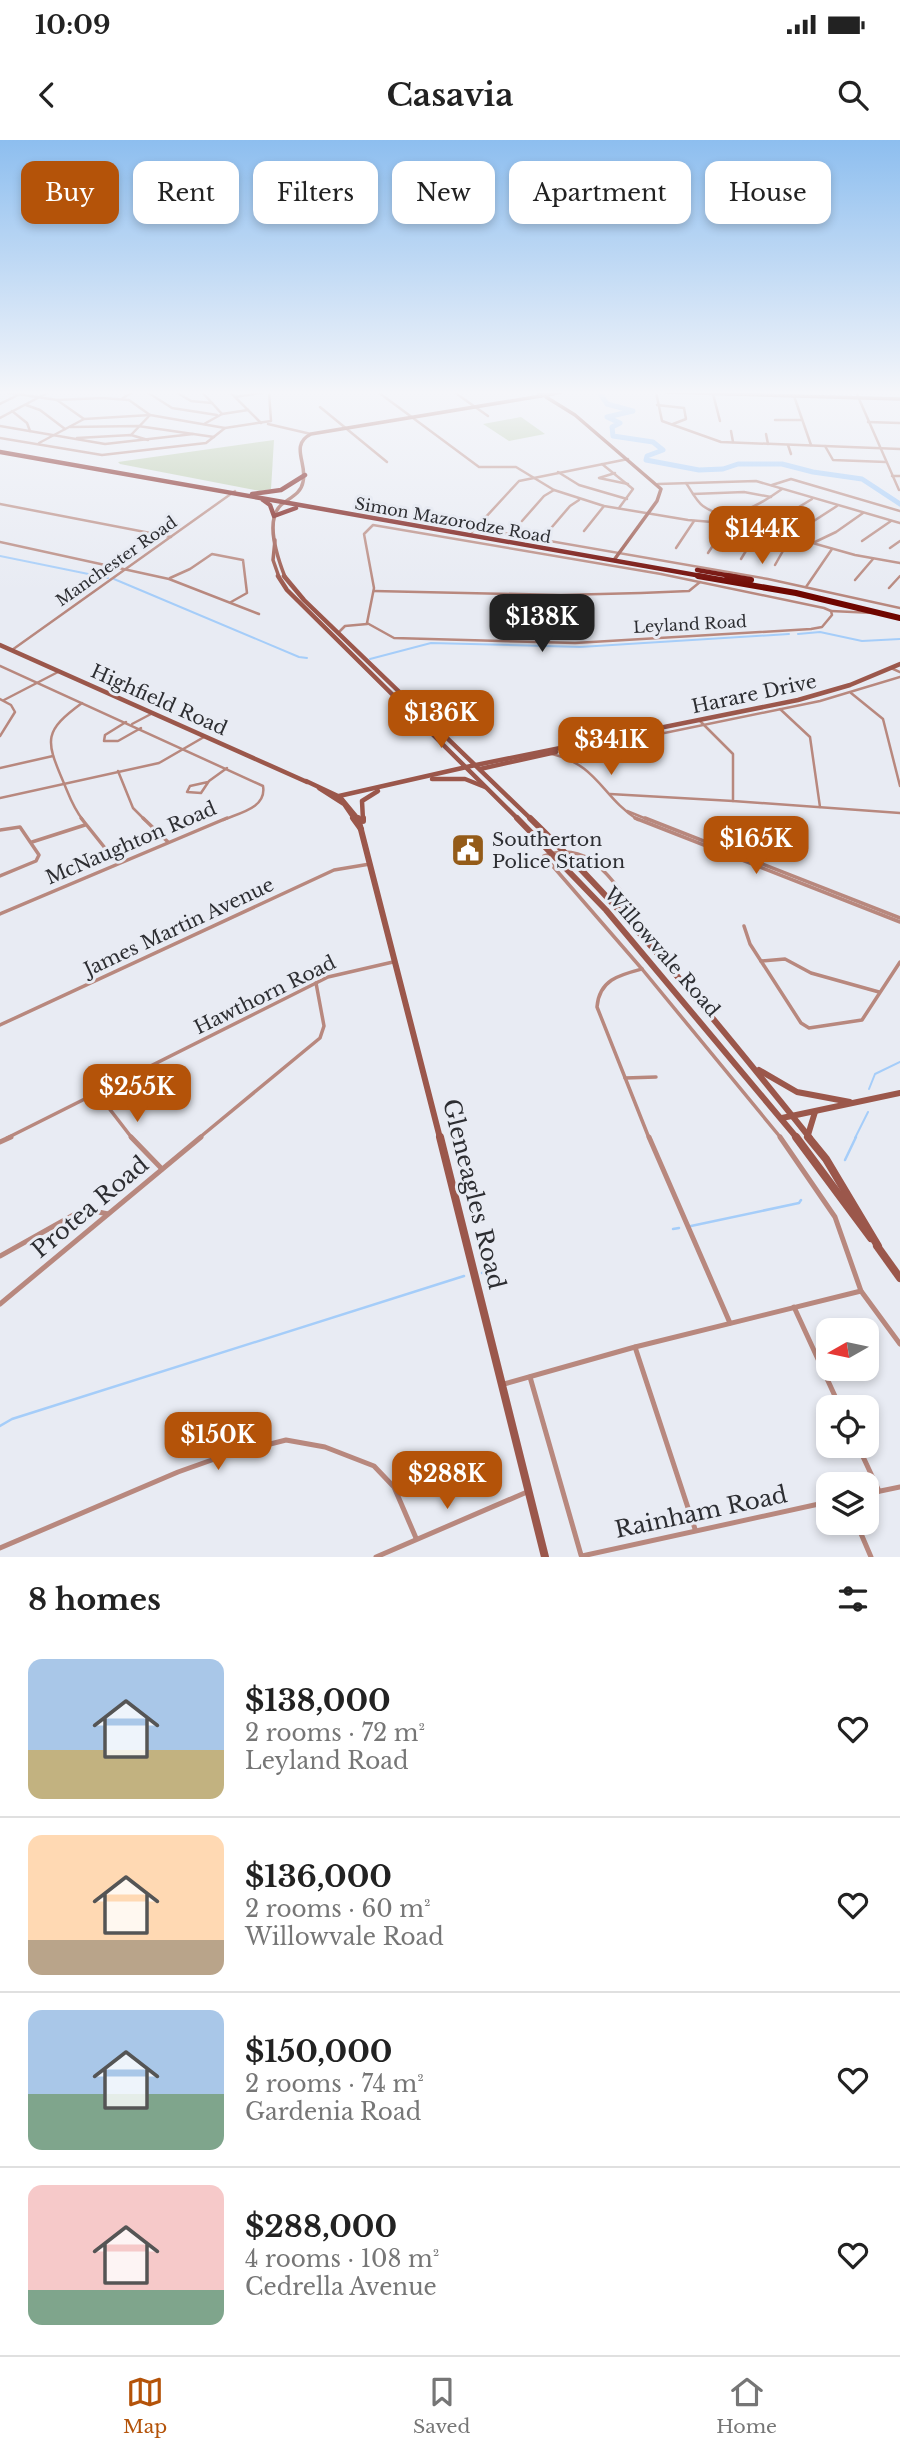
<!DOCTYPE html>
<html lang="en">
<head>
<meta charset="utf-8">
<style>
	:root { --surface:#fff; --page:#f6f6f6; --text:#222; --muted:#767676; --line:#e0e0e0; --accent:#b45309 }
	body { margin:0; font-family:"Libre Baskerville",serif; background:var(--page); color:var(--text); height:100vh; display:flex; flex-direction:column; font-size:26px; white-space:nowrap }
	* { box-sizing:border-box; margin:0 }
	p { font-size:23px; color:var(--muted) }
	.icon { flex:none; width:38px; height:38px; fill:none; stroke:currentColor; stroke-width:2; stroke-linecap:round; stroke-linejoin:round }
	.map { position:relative; height:1417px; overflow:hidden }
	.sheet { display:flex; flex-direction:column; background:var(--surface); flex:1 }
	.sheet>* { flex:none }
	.hud { position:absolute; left:21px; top:21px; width:859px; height:63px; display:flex; gap:14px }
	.needle { width:46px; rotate:261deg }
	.controls { position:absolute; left:816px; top:1178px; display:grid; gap:14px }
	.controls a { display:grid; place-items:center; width:63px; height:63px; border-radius:14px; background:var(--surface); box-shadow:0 4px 10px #0003; font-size:35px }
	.price { position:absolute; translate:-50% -60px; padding:0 16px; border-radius:14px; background:var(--accent); color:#fff; font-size:23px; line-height:46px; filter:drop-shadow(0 2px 4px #0008) }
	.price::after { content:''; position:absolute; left:50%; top:42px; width:21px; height:16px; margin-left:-10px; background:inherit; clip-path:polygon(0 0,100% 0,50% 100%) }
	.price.on { background:#222; color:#fff }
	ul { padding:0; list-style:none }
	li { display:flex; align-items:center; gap:21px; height:175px; padding:0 28px }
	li+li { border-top:2px solid var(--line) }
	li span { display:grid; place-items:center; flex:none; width:196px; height:140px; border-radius:14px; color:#555 }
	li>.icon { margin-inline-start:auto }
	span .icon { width:84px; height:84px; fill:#fffc; stroke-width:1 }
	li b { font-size:30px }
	h2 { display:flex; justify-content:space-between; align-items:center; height:84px; padding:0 28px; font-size:30px }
	.pill { padding:0 24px; border-radius:14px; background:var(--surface); box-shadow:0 4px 10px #0003; font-size:24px; line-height:63px }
	.pill.on { background:var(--accent); color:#fff }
	.status { display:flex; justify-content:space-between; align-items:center; height:49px; padding:0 35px; background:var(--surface); direction:ltr }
	.status svg { height:19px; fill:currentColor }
	header { display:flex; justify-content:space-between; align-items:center; height:91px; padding:0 28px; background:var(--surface); font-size:32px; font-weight:700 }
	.tabs { display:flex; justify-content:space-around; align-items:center; height:98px; border-top:2px solid var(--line); background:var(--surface); font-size:19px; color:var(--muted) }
	.tabs a { display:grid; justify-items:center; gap:4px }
	.tabs .on { color:var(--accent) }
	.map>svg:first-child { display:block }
	.green { fill:#b8caa7 }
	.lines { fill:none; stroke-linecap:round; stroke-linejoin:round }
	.stream-far1 { stroke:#a5cdf9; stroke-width:2 }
	.stream { stroke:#a5cdf9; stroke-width:2.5 }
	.river { stroke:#a5cdf9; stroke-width:5 }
	.street-far2 { stroke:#b8887e; stroke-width:2.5 }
	.street-far1 { stroke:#b8887e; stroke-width:3.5 }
	.street { stroke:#b8887e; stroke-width:5 }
	.secondary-far3 { stroke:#9b574b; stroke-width:3.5 }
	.secondary-far2 { stroke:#9b574b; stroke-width:4.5 }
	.secondary-far1 { stroke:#9b574b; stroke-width:6 }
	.secondary { stroke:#9b574b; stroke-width:8 }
	.highway-far1 { stroke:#6f0600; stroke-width:4.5 }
	.highway { stroke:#6f0600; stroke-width:6 }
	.labels { text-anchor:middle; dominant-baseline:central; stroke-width:6; stroke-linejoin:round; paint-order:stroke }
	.far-street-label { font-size:16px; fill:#2d2e32; stroke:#e8ebf3 }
	.street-label { font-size:19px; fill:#2d2e32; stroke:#e8ebf3 }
	.poi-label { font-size:19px; fill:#2d2e32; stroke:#e8ebf3; text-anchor:start }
	.near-street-label { font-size:23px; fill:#2d2e32; stroke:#e8ebf3 }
</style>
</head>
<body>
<div class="status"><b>10:09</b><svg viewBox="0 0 49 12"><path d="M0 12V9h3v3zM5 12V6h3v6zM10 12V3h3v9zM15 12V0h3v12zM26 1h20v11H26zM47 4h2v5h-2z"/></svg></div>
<header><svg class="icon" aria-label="back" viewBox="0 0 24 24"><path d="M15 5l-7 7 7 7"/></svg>Casavia<svg class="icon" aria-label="search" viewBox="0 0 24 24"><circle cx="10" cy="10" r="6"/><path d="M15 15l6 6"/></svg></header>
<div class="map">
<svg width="900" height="1417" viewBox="0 0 900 1417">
	<rect width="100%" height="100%" fill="#e8ebf3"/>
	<g class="green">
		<path d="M 521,277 L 545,294 L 509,301 L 483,284 Z"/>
		<path d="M 274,300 L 271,349 L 260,351 L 120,324 L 118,322 Z"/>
	</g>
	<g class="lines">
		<g class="stream-far1">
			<path d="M 0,416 L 108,438"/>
			<path d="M 114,439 L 299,517 L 307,518"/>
			<path d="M 798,494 L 820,492 L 862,501 L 900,499"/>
			<path d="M 370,519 L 431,503 L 580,507 L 789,494"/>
			<path d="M 869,949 L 875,934 L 900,922"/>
			<path d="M 855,998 L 868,972"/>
		</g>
		<g class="stream">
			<path d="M 845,1020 L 856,997"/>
			<path d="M 691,1086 L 799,1063 L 801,1060"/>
			<path d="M 673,1089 L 679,1088"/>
			<path d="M 482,1133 L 494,1131"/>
			<path d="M 0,1286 L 12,1279 L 464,1136"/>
		</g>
		<path class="river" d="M 599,252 L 607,264 L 633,271 L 607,277 L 620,283 L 612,287 L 613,296 L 653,302 L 663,310 L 647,316 L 646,320 L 699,330 L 723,329 L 738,324 L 782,324 L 813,332 L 862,339 L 900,364"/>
		<g class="street-far2">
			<path d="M 4,252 L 57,260"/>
			<path d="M 147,252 L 172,268 L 217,275"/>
			<path d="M 176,252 L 191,261 L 212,263"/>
			<path d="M 202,252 L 222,274"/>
			<path d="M 230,252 L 261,283"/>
			<path d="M 378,252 L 479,327 L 516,327 L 554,350 L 604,366 L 688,380 L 749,385 L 855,415 L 900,423"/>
			<path d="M 454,252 L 488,276"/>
			<path d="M 656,252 L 662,281 L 721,302 L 900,309"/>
			<path d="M 856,252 L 899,350"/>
			<path d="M 713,254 L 720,281"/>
			<path d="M 794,256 L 811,305"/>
			<path d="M 235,257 L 266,252"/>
			<path d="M 102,258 L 129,260 L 150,275 L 84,279 L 57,260 Z"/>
			<path d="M 123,258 L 132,252"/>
			<path d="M 0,264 L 24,252"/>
			<path d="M 26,265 L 40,270 L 65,289"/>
			<path d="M 657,265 L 684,268 L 686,279 L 673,284"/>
			<path d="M 320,267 L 387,322"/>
			<path d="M 12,271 L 27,283 L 30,291"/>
			<path d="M 0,278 L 49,252"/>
			<path d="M 775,280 L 801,280"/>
			<path d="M 868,282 L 900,283"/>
			<path d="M 204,284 L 222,274 L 248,270"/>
			<path d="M 268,284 L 311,294"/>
			<path d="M 0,286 L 105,304 L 193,294"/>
			<path d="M 70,287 L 138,286 L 214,297"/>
			<path d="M 731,291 L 733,302"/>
			<path d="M 766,294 L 768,304"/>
			<path d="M 131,295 L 150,275 L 225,288 L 271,281 L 269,252"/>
			<path d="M 0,298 L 102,315 L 206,303 L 225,288"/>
			<path d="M 77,298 L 131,295 L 148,300"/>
			<path d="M 39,303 L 84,279"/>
			<path d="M 788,305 L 791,314"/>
			<path d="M 825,306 L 833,320 L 886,322"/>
			<path d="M 602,324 L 633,349 L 619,368"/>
			<path d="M 558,332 L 579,345 L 627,359"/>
			<path d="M 615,333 L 599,338 L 628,344"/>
			<path d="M 892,336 L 900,336"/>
			<path d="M 686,343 C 691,350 696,361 703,366 C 729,385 761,364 782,349"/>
			<path d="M 658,344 L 756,341 L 900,383"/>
			<path d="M 772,345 L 791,339 L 900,371"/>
			<path d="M 693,354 L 744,352 L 771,357"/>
			<path d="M 0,364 L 171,397"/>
			<path d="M 781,378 L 812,359"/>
			<path d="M 522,381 L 544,356 L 554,350"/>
			<path d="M 373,385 L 661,434 L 824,468 L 831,471 L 832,475 L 822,487 L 811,489 L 575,503 L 394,498 L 367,483 L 374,448 L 364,394 Z"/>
			<path d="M 806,386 L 837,366"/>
			<path d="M 552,387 L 570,366 L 579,360"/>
			<path d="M 475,388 L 768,439 L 900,468"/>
			<path d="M 584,391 L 604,366"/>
			<path d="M 472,392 L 519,341 L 628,319"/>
			<path d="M 862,401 L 891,381"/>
			<path d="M 0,402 L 169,439 L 259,474"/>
			<path d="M 815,402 L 836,392 L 863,373"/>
			<path d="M 676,408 L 694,381"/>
			<path d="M 890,408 L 900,401"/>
			<path d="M 708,413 L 728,383"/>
			<path d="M 741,419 L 760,388"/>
			<path d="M 775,425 L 792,395"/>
			<path d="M 170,438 L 190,429 L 212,414 L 243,420 L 247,453 L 231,462"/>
			<path d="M 855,440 L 873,419"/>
			<path d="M 806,447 L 832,409"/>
			<path d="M 889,448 L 900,436"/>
			<path d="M 374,451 L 561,455 L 641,453 L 689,451 L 700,442"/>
			<path d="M 831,471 L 874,473"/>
			<path d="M 338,493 L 345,486 L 367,484"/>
			<path d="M 12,510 L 235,351"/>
			<path d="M 0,526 L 263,646 C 267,668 239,673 223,680"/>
			<path d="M 891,528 L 900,532"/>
			<path d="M 851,553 L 883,579 L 900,646"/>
			<path d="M 0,559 L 11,565 L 15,572 L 0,596"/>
			<path d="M 4,560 L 58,532"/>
			<path d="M 82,563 C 44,591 45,599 63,641 C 69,655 73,668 83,680"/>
			<path d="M 780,569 L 810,597 L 820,667"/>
			<path d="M 699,580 L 733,614 L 733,661 L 900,673"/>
			<path d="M 126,582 L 105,595 L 104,601 L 118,601 L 141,588"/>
			<path d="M 132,584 L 151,574"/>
			<path d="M 597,604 L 606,605 L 820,561 L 900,537"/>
			<path d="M 552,614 C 598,625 602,657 638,680"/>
			<path d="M 581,622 L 579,614 L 586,606"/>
			<path d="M 0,628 L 53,616"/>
			<path d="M 118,631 L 133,668 L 145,680"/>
			<path d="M 208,642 L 190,646 L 187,652 L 201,653 L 209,641 L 227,628"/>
			<path d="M 610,654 L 733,661"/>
			<path d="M 0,658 L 159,623 L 204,597"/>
			<path d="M 627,671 L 649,680"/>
		</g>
		<g class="street-far1">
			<path d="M 81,678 L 117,723"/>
			<path d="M 143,678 L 168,702"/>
			<path d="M 635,678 L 900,782"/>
			<path d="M 645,678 L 900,778"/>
			<path d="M 0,690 L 20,687 L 39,715 L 36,721 L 0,736"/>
			<path d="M 32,702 L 85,685"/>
			<path d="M 632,765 C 607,735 588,700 544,716 L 642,829 L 781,998"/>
			<path d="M 0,774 L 227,678"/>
			<path d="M 744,786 L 750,804 L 801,883 L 809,888 L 862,880 L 900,822"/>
			<path d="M 761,821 L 785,819 L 811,833 L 879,852"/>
			<path d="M 642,829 C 619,835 599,840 597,867 L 649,998"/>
			<path d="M 0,885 L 334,730 L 370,724"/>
			<path d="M 625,938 L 656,937"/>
			<path d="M 98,954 L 132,998"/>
			<path d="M 7,998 L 328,837 L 393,822"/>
			<path d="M 199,998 L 320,898 L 324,886 L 316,843"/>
		</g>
		<g class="street">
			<path d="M 131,997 L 162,1029"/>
			<path d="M 649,997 L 730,1183"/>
			<path d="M 780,997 L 835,1077 L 861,1151 L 900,1204"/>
			<path d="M 0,1002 L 11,997"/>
			<path d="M 0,1116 L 77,1073 L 89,1070 L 108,1074"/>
			<path d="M 0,1164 L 201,997"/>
			<path d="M 794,1167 L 840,1267"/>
			<path d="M 635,1207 L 695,1389"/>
			<path d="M 530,1237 L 581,1415"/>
			<path d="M 504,1244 L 635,1207 L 861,1151"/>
			<path d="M 858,1306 L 879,1351"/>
			<path d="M 866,1354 L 900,1347"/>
			<path d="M 856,1382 L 871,1417"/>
			<path d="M 0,1408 L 178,1332 L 223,1316 L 286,1300 L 325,1307 L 374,1326 L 394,1347 L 416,1398"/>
			<path d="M 582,1416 L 828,1362"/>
			<path d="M 376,1417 L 527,1352"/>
		</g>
		<g class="secondary-far3">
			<path d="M 665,252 L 900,259"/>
			<path d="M 539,254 L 548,254 L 541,256 Z"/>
			<path d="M 548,255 L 561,252"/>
			<path d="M 546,257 L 575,275 L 661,349 L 657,361 L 614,420"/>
			<path d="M 275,400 L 273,420 L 279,437"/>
			<path d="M 285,437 C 278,419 264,381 281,365 C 289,358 301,354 303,342 C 308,324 289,305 311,294 L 541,256"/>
		</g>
		<g class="secondary-far2">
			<path d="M 278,436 L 287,450 L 519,680"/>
			<path d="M 284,436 L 304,460 L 532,680"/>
			<path d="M 0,505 L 307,642"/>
			<path d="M 480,629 L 556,612"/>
			<path d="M 432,639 L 465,639 L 485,647"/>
			<path d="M 306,641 L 340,657 L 359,680"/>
			<path d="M 319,648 L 344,664 L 355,680"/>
			<path d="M 339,656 L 471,626 L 798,560 L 850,545 L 900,524"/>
			<path d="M 363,680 L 362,661 L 378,651"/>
		</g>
		<g class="secondary-far1">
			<path d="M 353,678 L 361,689"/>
			<path d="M 358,678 L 440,998"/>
			<path d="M 363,678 L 363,681"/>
			<path d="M 517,678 L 606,770 L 797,998"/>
			<path d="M 530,678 C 632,777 721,887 810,998"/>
			<path d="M 759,930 L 797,952 L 850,962"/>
			<path d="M 782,978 L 900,953"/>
			<path d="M 808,995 L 815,972"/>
		</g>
		<g class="secondary">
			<path d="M 440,997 L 545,1417"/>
			<path d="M 796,997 L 871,1098"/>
			<path d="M 808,997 L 826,1019 L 878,1106"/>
			<path d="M 877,1106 L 900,1138"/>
		</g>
		<g class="highway-far1">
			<path d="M 0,312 L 707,437"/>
			<path d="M 252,354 L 281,350 L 305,335"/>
			<path d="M 263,360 L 270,365 L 274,376 L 296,368"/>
			<path d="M 697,430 L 737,437"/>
		</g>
		<g class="highway">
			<path d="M 698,436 L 796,453 L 900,478"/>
			<path d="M 727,436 L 751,440"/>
		</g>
	</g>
	<linearGradient id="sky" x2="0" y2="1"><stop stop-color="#8dbeef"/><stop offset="0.56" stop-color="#f5f6fa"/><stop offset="1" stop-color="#f5f6fa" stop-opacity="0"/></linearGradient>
	<rect width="900" height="451" fill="url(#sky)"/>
	<defs>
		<g id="civic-square" transform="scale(1.75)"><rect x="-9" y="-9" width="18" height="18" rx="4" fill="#945b18" stroke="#e8ebf3"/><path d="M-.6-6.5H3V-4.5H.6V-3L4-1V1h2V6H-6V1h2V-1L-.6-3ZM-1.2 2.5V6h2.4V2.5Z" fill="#fff"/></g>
	</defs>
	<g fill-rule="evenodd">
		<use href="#civic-square" x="468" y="710"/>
	</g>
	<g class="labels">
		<g class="far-street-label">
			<text transform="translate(453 380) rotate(10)">Simon Mazorodze Road</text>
			<text transform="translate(116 421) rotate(-35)">Manchester Road</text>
			<text transform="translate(690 484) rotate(-3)">Leyland Road</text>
		</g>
		<g class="street-label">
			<text transform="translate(754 554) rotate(-12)">Harare Drive</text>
			<text transform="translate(159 560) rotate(24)">Highfield Road</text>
			<text transform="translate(131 703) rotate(-23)">McNaughton Road</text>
			<text transform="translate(179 787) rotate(-25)">James Martin Avenue</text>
			<text transform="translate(662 812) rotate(49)">Willowvale Road</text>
			<text transform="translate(265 855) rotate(-26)">Hawthorn Road</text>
		</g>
		<g class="poi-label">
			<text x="492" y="699">Southerton<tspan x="492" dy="22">Police Station</tspan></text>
		</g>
		<g class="near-street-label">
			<text transform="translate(474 1054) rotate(76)">Gleneagles Road</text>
			<text transform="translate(90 1067) rotate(-40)">Protea Road</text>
			<text transform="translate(701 1372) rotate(-12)">Rainham Road</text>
		</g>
	</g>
</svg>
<div class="controls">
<a><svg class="needle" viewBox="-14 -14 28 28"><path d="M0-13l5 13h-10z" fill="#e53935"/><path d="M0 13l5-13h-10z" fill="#767676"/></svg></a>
<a><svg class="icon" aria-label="locate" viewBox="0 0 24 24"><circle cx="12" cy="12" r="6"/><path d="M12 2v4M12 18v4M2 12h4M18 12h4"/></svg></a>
<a><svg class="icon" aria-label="layers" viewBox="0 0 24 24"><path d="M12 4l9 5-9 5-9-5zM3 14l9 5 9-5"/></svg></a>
</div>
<b class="price" style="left:762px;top:426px">$144K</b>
<b class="price on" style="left:542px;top:514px">$138K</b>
<b class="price" style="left:441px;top:610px">$136K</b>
<b class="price" style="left:611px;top:637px">$341K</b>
<b class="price" style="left:756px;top:736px">$165K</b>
<b class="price" style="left:137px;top:984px">$255K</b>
<b class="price" style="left:218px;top:1332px">$150K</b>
<b class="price" style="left:447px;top:1371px">$288K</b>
<div class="hud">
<a class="pill on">Buy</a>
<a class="pill">Rent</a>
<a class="pill">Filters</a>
<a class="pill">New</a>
<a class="pill">Apartment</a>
<a class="pill">House</a>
</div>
</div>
<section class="sheet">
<h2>8 homes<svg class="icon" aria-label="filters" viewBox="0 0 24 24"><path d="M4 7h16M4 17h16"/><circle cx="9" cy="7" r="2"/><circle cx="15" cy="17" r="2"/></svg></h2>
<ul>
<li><span style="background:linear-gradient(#a9c7e8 65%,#c2b280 0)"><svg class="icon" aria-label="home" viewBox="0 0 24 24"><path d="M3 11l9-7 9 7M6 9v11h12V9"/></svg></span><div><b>$138,000</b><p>2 rooms · 72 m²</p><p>Leyland Road</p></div><svg class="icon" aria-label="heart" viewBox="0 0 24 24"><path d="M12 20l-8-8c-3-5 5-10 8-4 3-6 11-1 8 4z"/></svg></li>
<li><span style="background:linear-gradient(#ffd9b3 75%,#b9a48a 0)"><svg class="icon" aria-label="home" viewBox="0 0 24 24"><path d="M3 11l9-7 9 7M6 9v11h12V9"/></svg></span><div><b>$136,000</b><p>2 rooms · 60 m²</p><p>Willowvale Road</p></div><svg class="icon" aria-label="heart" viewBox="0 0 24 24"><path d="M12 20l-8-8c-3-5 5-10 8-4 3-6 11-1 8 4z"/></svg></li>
<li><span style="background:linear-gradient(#a9c7e8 60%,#7fa58c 0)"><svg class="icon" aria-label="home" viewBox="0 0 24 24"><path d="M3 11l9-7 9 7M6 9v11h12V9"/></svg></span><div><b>$150,000</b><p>2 rooms · 74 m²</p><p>Gardenia Road</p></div><svg class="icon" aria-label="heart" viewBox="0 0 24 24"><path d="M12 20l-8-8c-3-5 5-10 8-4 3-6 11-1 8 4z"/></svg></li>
<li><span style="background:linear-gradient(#f6c9c9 75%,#7fa58c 0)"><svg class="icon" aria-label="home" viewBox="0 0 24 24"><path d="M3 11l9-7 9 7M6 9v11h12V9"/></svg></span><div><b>$288,000</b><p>4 rooms · 108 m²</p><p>Cedrella Avenue</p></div><svg class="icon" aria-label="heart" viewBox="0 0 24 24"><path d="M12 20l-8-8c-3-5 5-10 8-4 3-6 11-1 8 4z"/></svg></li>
</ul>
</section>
<nav class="tabs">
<a class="on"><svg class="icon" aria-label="map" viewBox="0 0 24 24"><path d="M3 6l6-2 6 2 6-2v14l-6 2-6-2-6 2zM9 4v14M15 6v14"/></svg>Map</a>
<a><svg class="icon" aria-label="saved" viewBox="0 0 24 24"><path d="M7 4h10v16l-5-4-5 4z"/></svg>Saved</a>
<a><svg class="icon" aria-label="home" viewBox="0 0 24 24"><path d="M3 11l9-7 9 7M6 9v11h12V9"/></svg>Home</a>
</nav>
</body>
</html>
